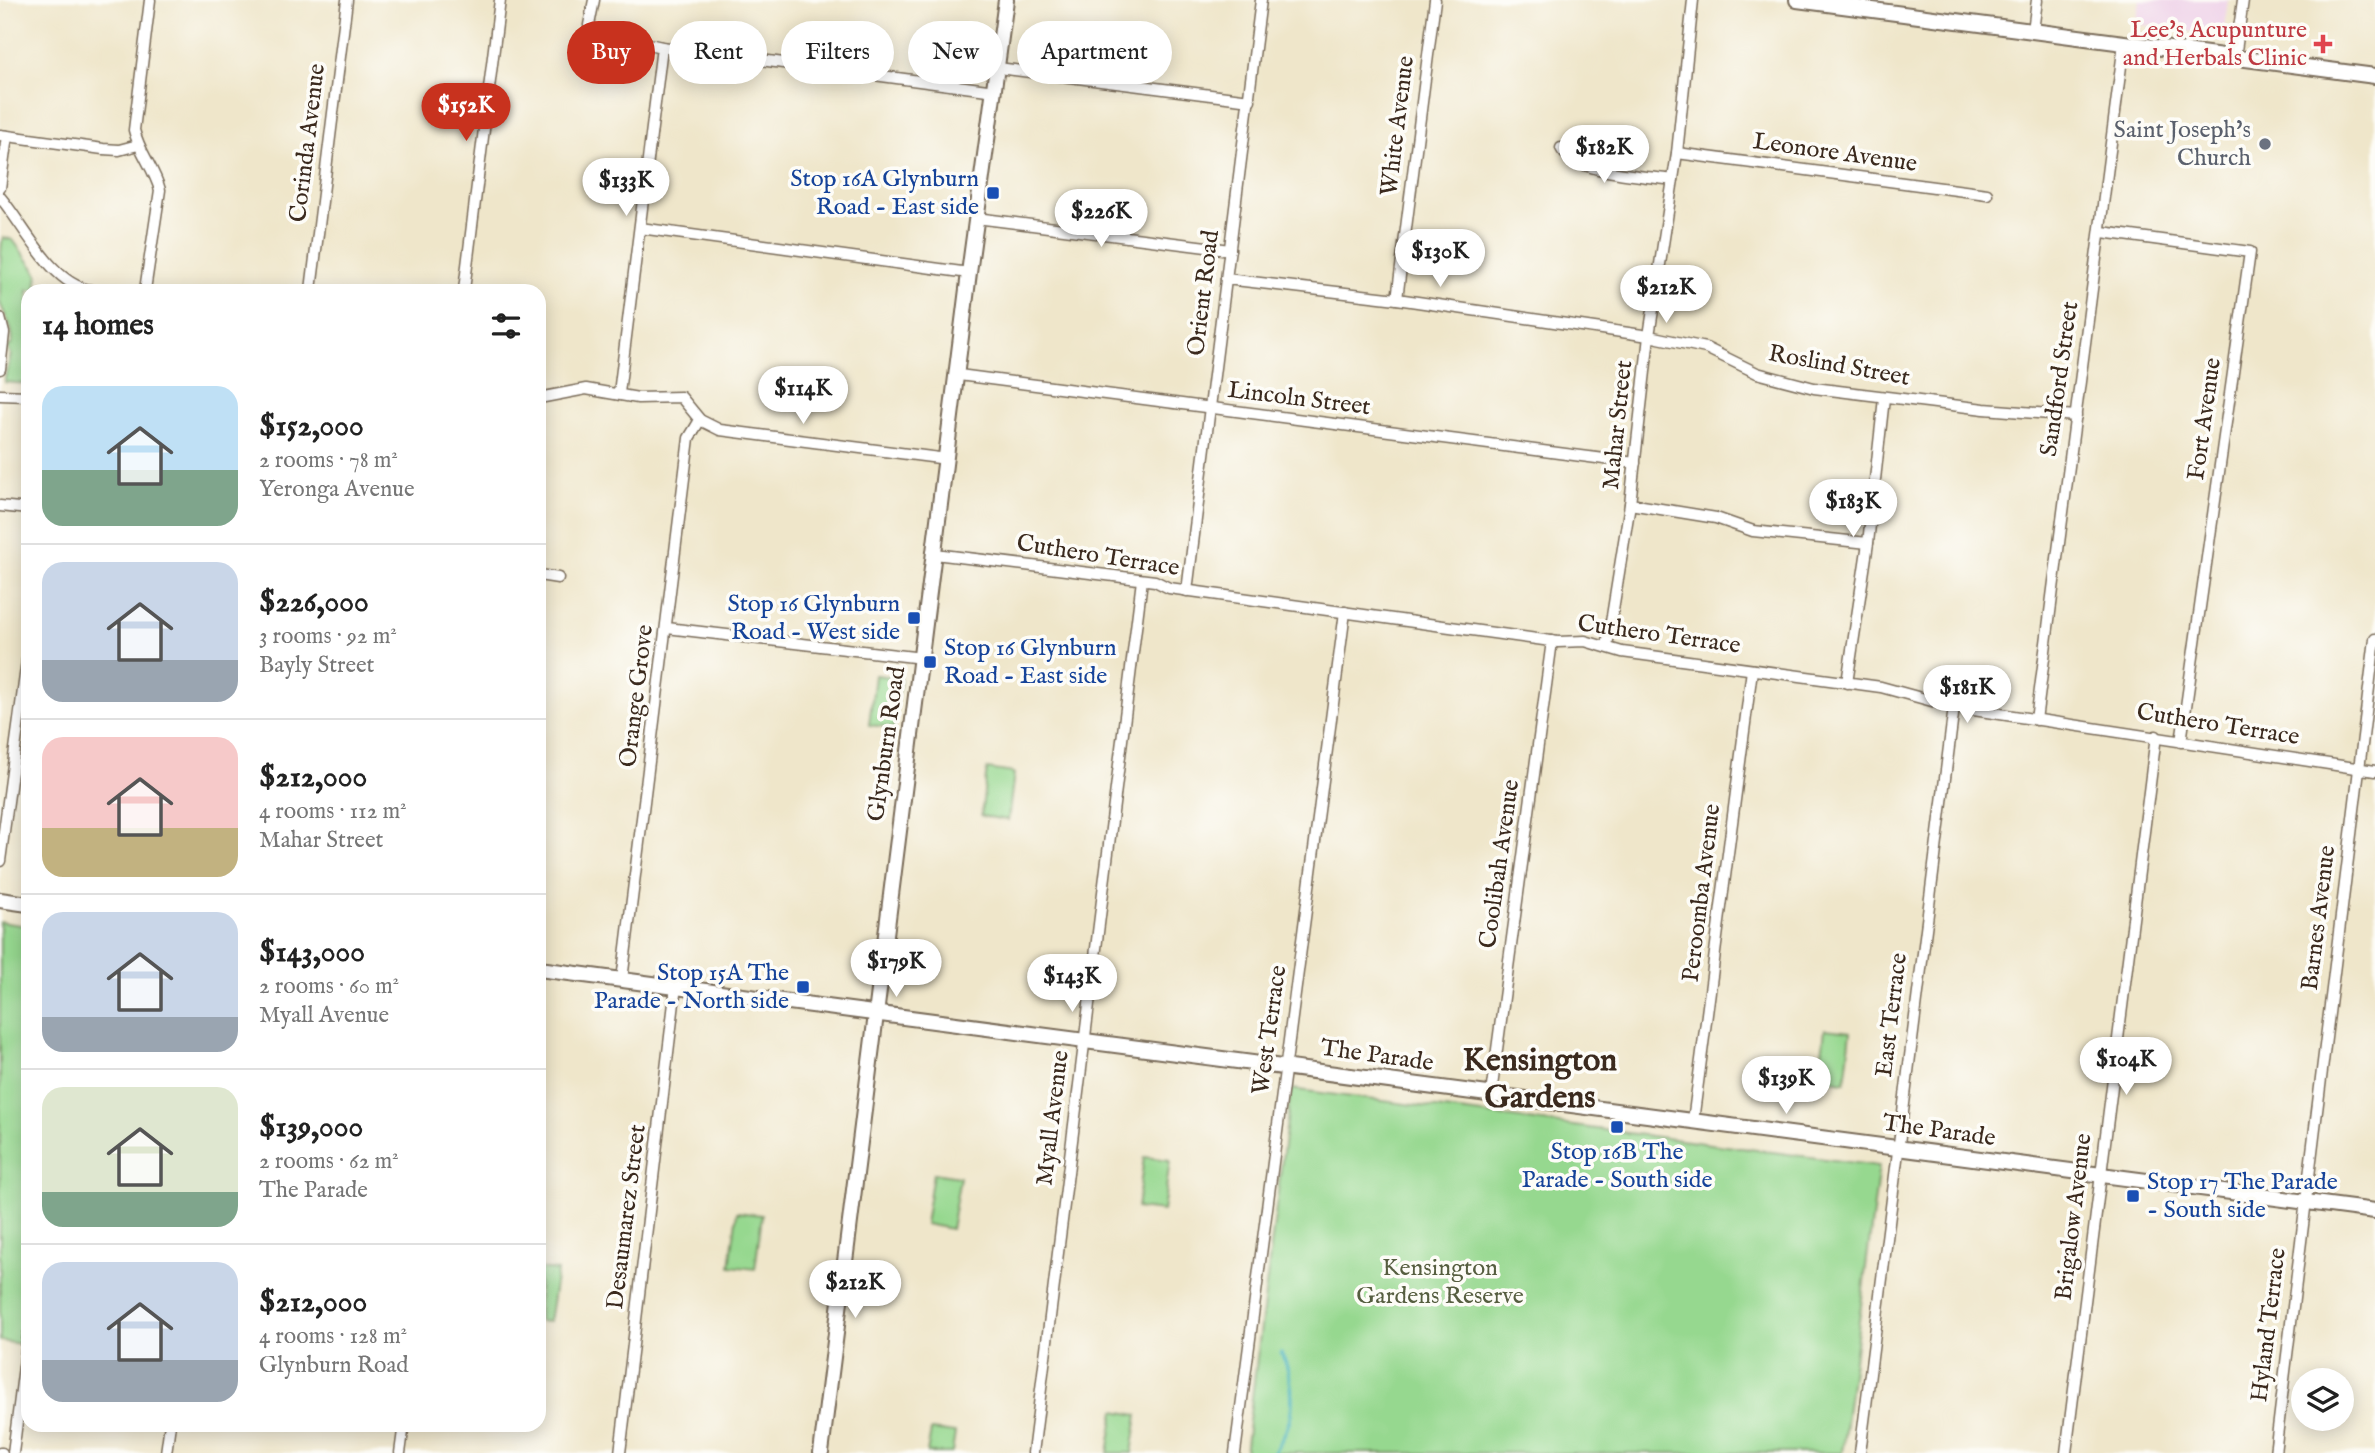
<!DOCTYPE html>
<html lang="en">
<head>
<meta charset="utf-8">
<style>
	:root { --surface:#fff; --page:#f2f2f2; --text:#222; --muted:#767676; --line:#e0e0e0; --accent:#c8321e }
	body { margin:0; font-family:"IM FELL English",serif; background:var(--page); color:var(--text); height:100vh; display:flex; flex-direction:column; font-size:26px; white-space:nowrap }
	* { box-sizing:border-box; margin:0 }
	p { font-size:23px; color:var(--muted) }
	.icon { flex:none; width:38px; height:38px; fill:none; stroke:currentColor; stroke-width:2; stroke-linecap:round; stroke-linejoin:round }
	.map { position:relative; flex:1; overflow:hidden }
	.details { position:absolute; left:21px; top:284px; width:525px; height:1148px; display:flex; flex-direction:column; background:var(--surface); border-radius:21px; box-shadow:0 4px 18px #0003 }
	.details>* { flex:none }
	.hud { position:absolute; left:567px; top:21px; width:665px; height:63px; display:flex; gap:14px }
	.tools { position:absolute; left:2291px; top:1368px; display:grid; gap:14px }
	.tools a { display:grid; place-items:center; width:63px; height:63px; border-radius:50%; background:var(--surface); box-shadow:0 4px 18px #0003; font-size:35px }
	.price { position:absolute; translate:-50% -60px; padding:0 16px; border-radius:24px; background:#fff; color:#222; font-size:23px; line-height:46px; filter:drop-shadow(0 2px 4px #0008) }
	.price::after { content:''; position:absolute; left:50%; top:42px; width:21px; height:16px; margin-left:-10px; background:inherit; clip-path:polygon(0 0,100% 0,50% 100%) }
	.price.active { background:var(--accent); color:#fff }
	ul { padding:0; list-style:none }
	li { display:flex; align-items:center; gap:21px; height:175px; padding:0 21px }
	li+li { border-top:2px solid var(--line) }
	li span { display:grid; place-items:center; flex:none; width:196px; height:140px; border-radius:21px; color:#555 }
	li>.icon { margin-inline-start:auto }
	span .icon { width:84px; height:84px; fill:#fffc; stroke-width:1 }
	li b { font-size:30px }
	h2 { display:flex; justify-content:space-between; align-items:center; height:84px; padding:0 21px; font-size:30px }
	.tag { padding:0 24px; border-radius:32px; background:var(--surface); box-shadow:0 4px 18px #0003; font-size:24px; line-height:63px }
	.tag.active { background:var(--accent); color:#fff }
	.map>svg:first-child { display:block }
	.built { fill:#eed0e8 }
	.green { fill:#96d88f; stroke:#688156; stroke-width:2 }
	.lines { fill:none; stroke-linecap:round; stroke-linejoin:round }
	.stream { stroke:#41b1bc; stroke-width:3.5 }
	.minor-casing { stroke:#7a6c5a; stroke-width:13 }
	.secondary-casing { stroke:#7a6c5a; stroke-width:18 }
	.minor { stroke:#fff; stroke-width:10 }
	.secondary { stroke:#fff; stroke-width:14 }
	.health-dot { fill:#e0444e; stroke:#fdfcf7; stroke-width:2.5 }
	.worship-dot { fill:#6b7280; stroke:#fdfcf7; stroke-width:2.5 }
	.transit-dot { fill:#1a4fb4; stroke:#fdfcf7; stroke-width:2.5 }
	.labels { text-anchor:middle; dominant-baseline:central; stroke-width:7; stroke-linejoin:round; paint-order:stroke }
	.health-label { font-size:24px; fill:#be3a42; stroke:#fdfcf7; text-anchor:end }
	.street-label { font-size:24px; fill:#3b2a1e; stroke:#fdfcf7 }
	.worship-label { font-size:24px; fill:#5b616d; stroke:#fdfcf7; text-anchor:end }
	.transit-label { font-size:24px; fill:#164399; stroke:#fdfcf7; text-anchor:end }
	.park-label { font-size:24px; fill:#565e40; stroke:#fdfcf7 }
	.district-label { font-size:32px; font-weight:bold; fill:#3b2a1e; stroke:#fdfcf7 }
</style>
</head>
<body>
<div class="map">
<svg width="2375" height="1453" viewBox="0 0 2375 1453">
	<rect width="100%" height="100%" fill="#fdfcf7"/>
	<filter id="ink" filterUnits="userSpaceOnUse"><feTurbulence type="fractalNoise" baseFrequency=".0143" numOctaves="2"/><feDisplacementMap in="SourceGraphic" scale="14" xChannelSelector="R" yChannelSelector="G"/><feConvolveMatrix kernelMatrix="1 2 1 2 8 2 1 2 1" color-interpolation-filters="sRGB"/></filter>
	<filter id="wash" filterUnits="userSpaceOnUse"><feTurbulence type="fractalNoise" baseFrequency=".00686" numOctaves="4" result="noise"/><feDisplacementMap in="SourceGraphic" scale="28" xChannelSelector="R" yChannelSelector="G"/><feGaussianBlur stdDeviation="1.57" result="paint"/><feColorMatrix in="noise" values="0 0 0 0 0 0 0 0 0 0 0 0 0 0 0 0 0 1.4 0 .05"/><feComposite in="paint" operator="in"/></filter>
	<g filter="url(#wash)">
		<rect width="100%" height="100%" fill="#efe6ca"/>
		<path class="built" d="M 2140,0 L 2228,0 L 2223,36 L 2136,24 Z"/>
		<g class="green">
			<path d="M 3,237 L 13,240 L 38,274 L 36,290 L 28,290 L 28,384 L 4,382 L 11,355 L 8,347 L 12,344 C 15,329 5,317 0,303 C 0,292 0,247 3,237 Z"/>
			<path d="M 875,675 L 901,678 L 894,728 L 869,725 Z"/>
			<path d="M 987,769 L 1014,773 L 1008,820 L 981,816 Z"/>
			<path d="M 0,922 L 28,926 L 28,1345 L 0,1341 Z"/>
			<path d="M 1825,1029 L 1851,1032 L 1845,1082 L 1819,1078 Z"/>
			<path d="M 1291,1089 L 1879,1166 L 1842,1453 L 1245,1453 Z"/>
			<path d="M 1144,1157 L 1170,1160 L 1163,1211 L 1137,1208 Z"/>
			<path d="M 933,1173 L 960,1177 L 951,1229 L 925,1224 Z"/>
			<path d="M 737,1212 L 762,1215 L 755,1269 L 730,1266 Z"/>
			<path d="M 539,1269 L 557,1271 L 549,1322 L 539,1321 Z"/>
			<path d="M 1115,1411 L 1138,1415 L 1132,1453 L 1108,1453 Z"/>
			<path d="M 931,1430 L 955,1433 L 952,1453 L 927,1453 Z"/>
		</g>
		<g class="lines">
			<path class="stream" d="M 1274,1453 C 1278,1444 1284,1437 1287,1428 C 1296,1406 1292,1373 1281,1353"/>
		</g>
	</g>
	<g filter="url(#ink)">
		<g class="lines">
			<g class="minor-casing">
				<g id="minor">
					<path d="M 594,0 L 589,25 L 598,33 L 662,47 L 995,91"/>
					<path d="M 2033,31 L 2037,0"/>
					<path d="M 2235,58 L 2243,0"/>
					<path d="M 998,68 L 1250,100"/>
					<path d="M 0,135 L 103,149 L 119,150 L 138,145"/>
					<path d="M 1561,148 C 1572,173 1647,176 1673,180"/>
					<path d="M 1677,153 L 1987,194"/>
					<path d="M 0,188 L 7,136"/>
					<path d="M 0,197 C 24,225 51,284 90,290"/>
					<path d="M 976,218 L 1230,250"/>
					<path d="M 640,228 L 969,273"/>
					<path d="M 2102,232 L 2250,252 L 2181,742"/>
					<path d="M 1226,279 L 1397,299 L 1649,336 L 1706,348 L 1757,373 L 1814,388 L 1984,409 L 2076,416"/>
					<path d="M 145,290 L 160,190 C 154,168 139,152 134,130 L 150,0"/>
					<path d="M 311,290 L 347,0"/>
					<path d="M 464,290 L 500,0"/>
					<path d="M 1397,299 L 1435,0"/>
					<path d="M 0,318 L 4,333 L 0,369"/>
					<path d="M 959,375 L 1635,463"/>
					<path d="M 619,393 L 662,47"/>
					<path d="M 0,395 L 28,396"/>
					<path d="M 539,398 L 586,389 L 638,398 L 681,397 L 700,420 L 720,430 L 947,459"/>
					<path d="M 1630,504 L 1716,518 L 1753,531 L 1868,543"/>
					<path d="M 0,506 L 28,509"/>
					<path d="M 935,554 L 1155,581 L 1169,588 L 1205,593 L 1558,642 L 1585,641 L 1622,652 L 1881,687 L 1954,707 L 2375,771"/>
					<path d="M 539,575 L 558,578"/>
					<path d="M 1187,591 L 1261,0"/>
					<path d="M 667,628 L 922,658"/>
					<path d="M 1607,647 L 1630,504 L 1649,336 L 1677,153 L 1693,0"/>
					<path d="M 1847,683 L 1868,543 L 1884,398"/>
					<path d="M 2036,720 L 2124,43"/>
					<path d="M 0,861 L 28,653"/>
					<path d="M 622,980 L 689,438 L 700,420"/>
					<path d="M 1491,1094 L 1552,641"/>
					<path d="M 1693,1121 L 1752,670"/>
					<path d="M 0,1453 L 2,1453"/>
					<path d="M 13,1453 L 28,1335"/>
					<path d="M 166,1453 L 170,1424"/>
					<path d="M 400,1453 L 404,1424"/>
					<path d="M 620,1453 L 676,986"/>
					<path d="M 1033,1453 L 1142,580"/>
					<path d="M 1235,1453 L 1345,612"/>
					<path d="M 1860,1453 L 1954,707"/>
					<path d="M 2066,1453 L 2156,736"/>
					<path d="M 2275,1453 L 2375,639"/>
				</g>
			</g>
			<g class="secondary-casing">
				<g id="secondary">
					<path d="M 1797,0 L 2375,76"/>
					<path d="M 0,900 L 28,904"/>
					<path d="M 539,969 L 2375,1211"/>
					<path d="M 821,1453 L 969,273 L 1006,0"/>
				</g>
			</g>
			<use href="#minor" class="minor"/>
			<use href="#secondary" class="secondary"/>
		</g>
	</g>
	<path class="health-dot" d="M2319.5 33.5h7v7h7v7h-7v7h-7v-7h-7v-7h7z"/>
	<circle class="worship-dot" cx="2265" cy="144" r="7"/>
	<g class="transit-dot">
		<rect x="986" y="186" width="14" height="14" rx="3.5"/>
		<rect x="907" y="611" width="14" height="14" rx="3.5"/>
		<rect x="923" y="655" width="14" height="14" rx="3.5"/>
		<rect x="796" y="980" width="14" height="14" rx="3.5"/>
		<rect x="1610" y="1120" width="14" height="14" rx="3.5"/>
		<rect x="2126" y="1189" width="14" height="14" rx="3.5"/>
	</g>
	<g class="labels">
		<g class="health-label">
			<text x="2307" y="30">Lee's Acupunture<tspan x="2307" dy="28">and Herbals Clinic</tspan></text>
		</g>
		<g class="street-label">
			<text transform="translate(1398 126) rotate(-83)">White Avenue</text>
			<text transform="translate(308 143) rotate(-83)">Corinda Avenue</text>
			<text transform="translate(1835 153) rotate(8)">Leonore Avenue</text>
			<text transform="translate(1204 293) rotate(-83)">Orient Road</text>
			<text transform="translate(1839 366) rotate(10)">Roslind Street</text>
			<text transform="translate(2060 379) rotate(-82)">Sandford Street</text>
			<text transform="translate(1299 399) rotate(7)">Lincoln Street</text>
			<text transform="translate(2205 419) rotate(-82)">Fort Avenue</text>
			<text transform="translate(1618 425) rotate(-84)">Mahar Street</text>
			<text transform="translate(1098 556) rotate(9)">Cuthero Terrace</text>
			<text transform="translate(1659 635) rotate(8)">Cuthero Terrace</text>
			<text transform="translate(637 696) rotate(-83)">Orange Grove</text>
			<text transform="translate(2218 725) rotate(9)">Cuthero Terrace</text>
			<text transform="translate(887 744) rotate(-82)">Glynburn Road</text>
			<text transform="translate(1500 864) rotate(-82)">Coolibah Avenue</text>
			<text transform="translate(1702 893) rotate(-83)">Peroomba Avenue</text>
			<text transform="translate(2319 918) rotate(-83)">Barnes Avenue</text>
			<text transform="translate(1892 1015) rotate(-83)">East Terrace</text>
			<text transform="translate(1270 1030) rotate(-82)">West Terrace</text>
			<text transform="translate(1377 1056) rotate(8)">The Parade</text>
			<text transform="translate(1053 1118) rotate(-83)">Myall Avenue</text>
			<text transform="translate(1939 1131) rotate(8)">The Parade</text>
			<text transform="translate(627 1217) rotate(-83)">Desaumarez Street</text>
			<text transform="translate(2074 1217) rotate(-83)">Brigalow Avenue</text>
			<text transform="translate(2269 1325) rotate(-83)">Hyland Terrace</text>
		</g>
		<g class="worship-label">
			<text x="2251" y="130">Saint Joseph's<tspan x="2251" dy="28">Church</tspan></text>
		</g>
		<g class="transit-label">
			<text x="979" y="179">Stop 16A Glynburn<tspan x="979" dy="28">Road - East side</tspan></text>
			<text x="900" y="604">Stop 16 Glynburn<tspan x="900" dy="28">Road - West side</tspan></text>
			<text x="944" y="648" text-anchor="start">Stop 16 Glynburn<tspan x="944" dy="28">Road - East side</tspan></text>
			<text x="789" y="973">Stop 15A The<tspan x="789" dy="28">Parade - North side</tspan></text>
			<text x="1617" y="1152" text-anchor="middle">Stop 16B The<tspan x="1617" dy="28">Parade - South side</tspan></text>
			<text x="2147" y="1182" text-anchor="start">Stop 17 The Parade<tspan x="2147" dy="28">- South side</tspan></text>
		</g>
		<g class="park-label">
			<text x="1440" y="1268">Kensington<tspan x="1440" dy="28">Gardens Reserve</tspan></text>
		</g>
		<g class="district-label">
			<text x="1540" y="1061">Kensington<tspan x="1540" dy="37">Gardens</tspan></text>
		</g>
	</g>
</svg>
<div class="tools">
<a><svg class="icon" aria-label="layers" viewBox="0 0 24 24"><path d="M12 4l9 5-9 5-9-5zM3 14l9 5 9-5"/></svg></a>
</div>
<b class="price active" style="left:466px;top:143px">$152K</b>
<b class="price" style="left:1604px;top:185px">$182K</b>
<b class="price" style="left:626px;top:218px">$133K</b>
<b class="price" style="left:1101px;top:249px">$226K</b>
<b class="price" style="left:1440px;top:289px">$130K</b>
<b class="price" style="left:1666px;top:325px">$212K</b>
<b class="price" style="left:803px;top:426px">$114K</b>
<b class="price" style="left:1853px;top:539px">$183K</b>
<b class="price" style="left:1967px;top:725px">$181K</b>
<b class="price" style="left:896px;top:999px">$179K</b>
<b class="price" style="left:1072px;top:1014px">$143K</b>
<b class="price" style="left:2126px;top:1097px">$104K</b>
<b class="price" style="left:1786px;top:1116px">$139K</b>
<b class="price" style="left:855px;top:1320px">$212K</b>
<div class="hud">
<a class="tag active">Buy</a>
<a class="tag">Rent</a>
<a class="tag">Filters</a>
<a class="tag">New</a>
<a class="tag">Apartment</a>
</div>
<section class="details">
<h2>14 homes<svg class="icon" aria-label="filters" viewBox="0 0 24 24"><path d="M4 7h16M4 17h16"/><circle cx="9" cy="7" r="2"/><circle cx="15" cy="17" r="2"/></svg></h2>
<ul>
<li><span style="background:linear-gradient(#bfe0f5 60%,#7fa58c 0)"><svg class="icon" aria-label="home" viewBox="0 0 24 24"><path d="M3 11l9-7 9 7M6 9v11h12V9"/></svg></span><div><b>$152,000</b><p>2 rooms · 78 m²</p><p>Yeronga Avenue</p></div></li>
<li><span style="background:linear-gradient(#c9d6e8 70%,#9aa5b1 0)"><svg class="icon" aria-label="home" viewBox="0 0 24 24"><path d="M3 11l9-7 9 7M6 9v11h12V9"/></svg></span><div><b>$226,000</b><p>3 rooms · 92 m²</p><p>Bayly Street</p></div></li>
<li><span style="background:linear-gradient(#f6c9c9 65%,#c2b280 0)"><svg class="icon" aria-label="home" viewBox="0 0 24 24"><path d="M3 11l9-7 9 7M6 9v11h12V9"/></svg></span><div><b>$212,000</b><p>4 rooms · 112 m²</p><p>Mahar Street</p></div></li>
<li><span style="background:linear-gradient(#c9d6e8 75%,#9aa5b1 0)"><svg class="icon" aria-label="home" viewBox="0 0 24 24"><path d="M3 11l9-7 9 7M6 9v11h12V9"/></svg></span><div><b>$143,000</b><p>2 rooms · 60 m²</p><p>Myall Avenue</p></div></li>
<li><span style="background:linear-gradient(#dfe7d0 75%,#7fa58c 0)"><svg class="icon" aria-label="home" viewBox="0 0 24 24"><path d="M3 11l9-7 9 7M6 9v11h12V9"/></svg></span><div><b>$139,000</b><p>2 rooms · 62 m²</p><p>The Parade</p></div></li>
<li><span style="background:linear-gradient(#c9d6e8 70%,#9aa5b1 0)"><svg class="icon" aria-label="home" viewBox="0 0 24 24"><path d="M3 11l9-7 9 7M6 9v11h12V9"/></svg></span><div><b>$212,000</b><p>4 rooms · 128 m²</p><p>Glynburn Road</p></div></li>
</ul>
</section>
</div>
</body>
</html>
